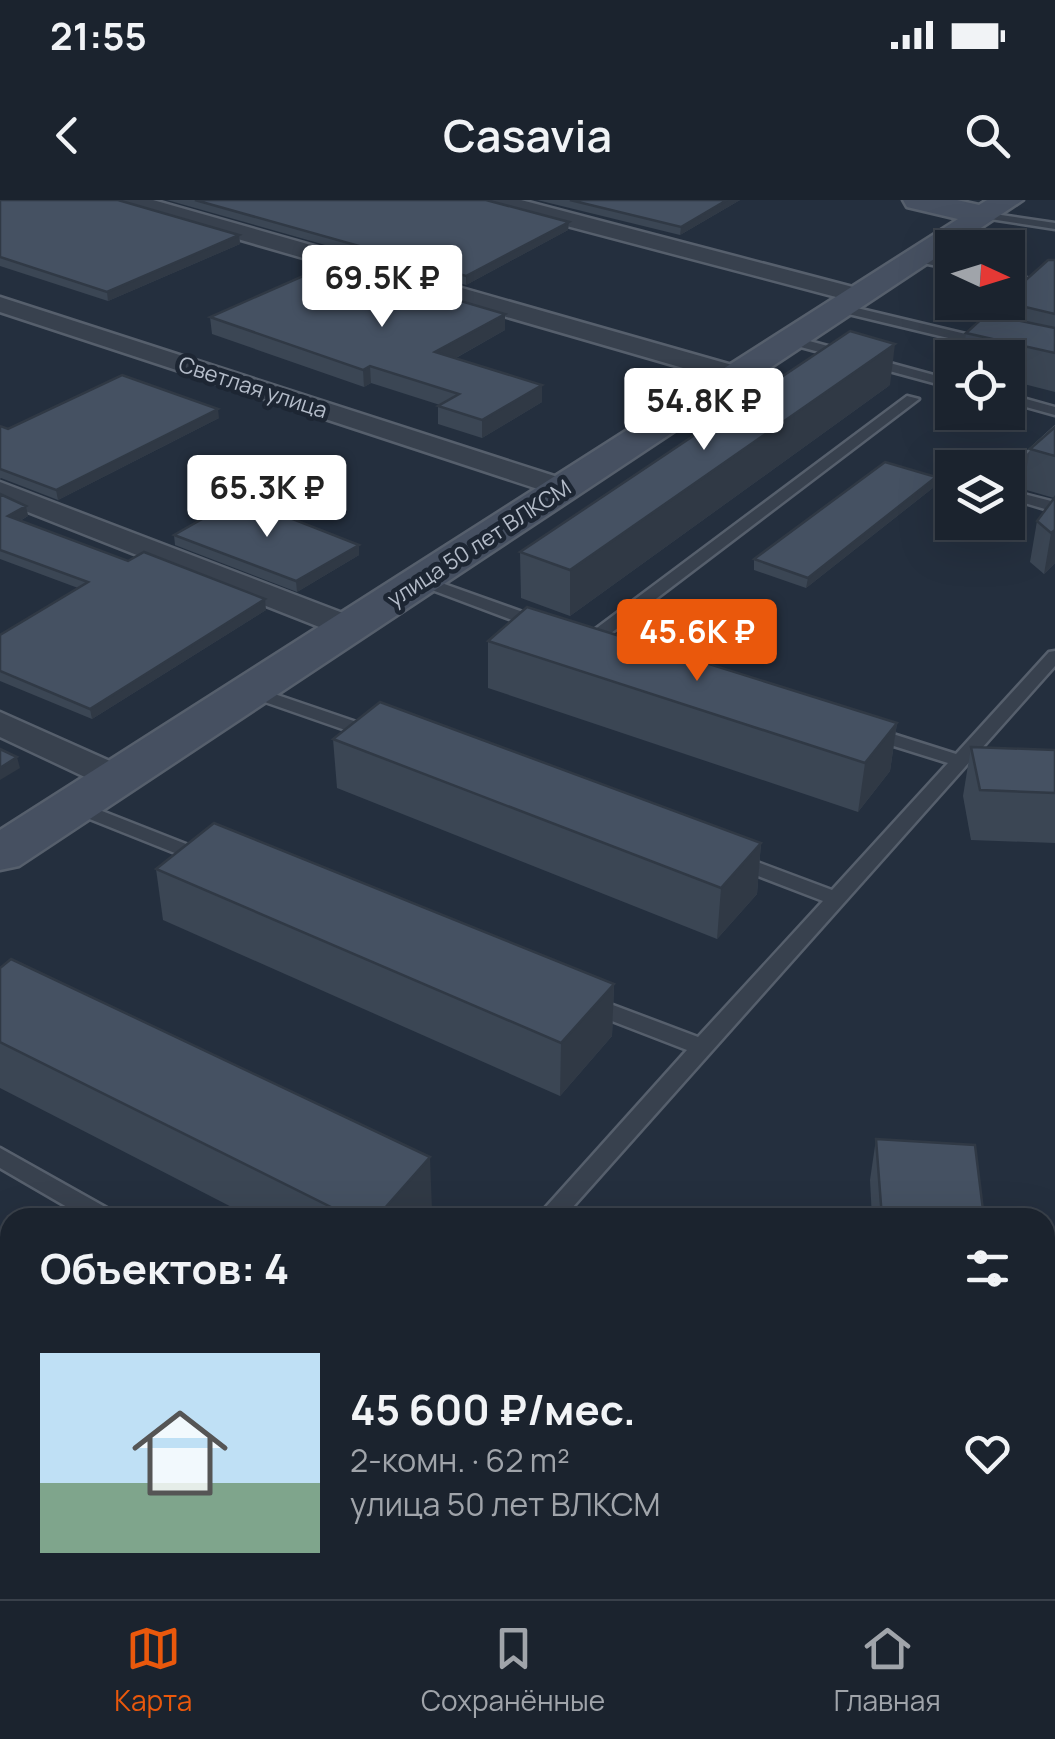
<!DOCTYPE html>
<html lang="ru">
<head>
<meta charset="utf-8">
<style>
	:root { --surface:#1b232e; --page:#242b36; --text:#f1f3f6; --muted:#a0a4aa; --line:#39404a; --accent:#ea580c }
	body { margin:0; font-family:Manrope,sans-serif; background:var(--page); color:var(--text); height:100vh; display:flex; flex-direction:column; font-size:38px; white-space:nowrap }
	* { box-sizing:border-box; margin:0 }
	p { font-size:32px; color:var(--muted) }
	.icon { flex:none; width:55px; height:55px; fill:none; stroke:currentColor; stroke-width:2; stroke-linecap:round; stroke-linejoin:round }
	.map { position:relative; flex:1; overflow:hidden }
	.details { position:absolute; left:0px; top:1008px; width:1055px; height:392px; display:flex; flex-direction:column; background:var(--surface); border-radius:30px 30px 0 0; box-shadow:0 10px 40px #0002,0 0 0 2px var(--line) }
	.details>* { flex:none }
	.needle { width:65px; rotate:94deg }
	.buttons { position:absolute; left:935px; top:30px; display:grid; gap:20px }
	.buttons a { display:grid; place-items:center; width:90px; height:90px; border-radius:0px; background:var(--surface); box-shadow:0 10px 40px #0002,0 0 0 2px var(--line); font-size:50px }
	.price { position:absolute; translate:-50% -85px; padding:0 22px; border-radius:10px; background:#fff; color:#222; font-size:32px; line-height:65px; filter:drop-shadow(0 2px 5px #0008) }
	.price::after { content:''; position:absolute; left:50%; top:60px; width:30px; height:22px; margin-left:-15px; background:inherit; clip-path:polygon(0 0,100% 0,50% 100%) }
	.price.active { background:var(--accent); color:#fff }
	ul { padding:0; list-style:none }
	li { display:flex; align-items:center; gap:30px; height:250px; padding:0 40px }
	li+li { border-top:2px solid var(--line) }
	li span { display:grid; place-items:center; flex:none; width:280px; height:200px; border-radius:0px; color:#555 }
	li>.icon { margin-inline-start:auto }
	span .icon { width:120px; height:120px; fill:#fffc; stroke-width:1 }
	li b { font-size:42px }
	h2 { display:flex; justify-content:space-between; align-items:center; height:120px; padding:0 40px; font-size:42px }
	.status { display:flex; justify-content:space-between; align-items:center; height:70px; padding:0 50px; background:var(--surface); direction:ltr }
	.status svg { height:28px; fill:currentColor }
	header { display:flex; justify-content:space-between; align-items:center; height:130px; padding:0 40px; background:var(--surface); font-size:45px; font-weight:600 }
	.dock { display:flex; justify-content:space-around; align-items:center; height:140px; border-top:2px solid var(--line); background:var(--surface); font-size:28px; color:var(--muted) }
	.dock a { display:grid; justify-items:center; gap:5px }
	.dock .active { color:var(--accent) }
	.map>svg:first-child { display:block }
	.green { fill:#263c3f }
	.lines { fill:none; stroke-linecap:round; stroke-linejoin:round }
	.lane-casing { stroke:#565f6c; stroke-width:5 }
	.street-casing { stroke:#565f6c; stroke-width:5 }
	.secondary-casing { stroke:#565f6c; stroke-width:5 }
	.lane { fill:#38414e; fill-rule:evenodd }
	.street { fill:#38414e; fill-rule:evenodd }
	.secondary { fill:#465061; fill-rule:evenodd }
	.wall { fill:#3b4654 }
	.shaded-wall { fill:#303945 }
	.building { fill:#455162; stroke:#303945; stroke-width:2.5 }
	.labels { text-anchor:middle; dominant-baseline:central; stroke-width:9; stroke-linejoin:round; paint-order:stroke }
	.far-street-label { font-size:22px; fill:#b4bcc9; stroke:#1d2633 }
</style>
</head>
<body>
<div class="status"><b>21:55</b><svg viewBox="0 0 49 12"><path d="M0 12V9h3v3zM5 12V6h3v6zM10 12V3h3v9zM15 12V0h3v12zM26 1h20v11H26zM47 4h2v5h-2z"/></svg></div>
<header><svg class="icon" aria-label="back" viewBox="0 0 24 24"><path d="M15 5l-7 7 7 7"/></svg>Casavia<svg class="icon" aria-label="search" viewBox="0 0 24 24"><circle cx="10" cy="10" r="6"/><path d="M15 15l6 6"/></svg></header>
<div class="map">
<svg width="1055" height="1399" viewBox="0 0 1055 1399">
	<rect width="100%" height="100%" fill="#242f3e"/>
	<path class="green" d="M 348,1390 L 649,1390 L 648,1399 L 365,1399 Z"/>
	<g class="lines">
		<g class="lane-casing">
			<g id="lane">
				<path d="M 981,12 L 1055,23 L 1055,29 L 977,17 L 977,13 Z"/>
				<path d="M 917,54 L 952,63 L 952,69 L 913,61 L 913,55 Z"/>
				<path d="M 1008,74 L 1055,84 L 1055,92 L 1008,82 Z"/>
				<path d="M 840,104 L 995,141 L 996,144 L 990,148 L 836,111 L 836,105 Z"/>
				<path d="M 791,136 L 952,180 L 952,188 L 786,143 L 786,137 Z"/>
				<path d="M 1008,194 L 1055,207 L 1055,215 L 1008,202 Z"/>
				<path d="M 907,196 L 919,199 L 594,446 L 577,444 L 577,436 L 586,436 Z"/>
				<path d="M 1055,228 L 1055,240 L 1013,282 L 1008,283 L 1008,271 Z"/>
				<path d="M 1008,290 L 1055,302 L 1055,312 L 1008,298 Z"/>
				<path d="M 422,376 L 548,421 L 550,425 L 548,429 L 536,429 L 416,384 L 414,381 Z"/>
				<path d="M 1055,451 L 1055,466 L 563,1018 L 536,1018 L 687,850 L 581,809 L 578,804 L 581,799 L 597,799 L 698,837 L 823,701 L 727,664 L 724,660 L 727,656 L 741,656 L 832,690 L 948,563 L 865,537 L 862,533 L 865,529 L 877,529 L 956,554 L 1049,452 Z"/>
				<path d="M 251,486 L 383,531 L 386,535 L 377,540 L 371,539 L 245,495 L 242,491 L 245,487 Z"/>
				<path d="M 74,600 L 214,655 L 217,659 L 214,663 L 200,663 L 67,610 L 65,606 L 67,602 Z"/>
				<path d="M 0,948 L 114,1012 L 118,1018 L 86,1018 L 0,968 Z"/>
				<path d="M 710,1390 L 738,1390 L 740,1399 L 712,1399 Z"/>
			</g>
		</g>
		<g class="street-casing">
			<g id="street">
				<path d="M 117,0 L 153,0 L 746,169 L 750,175 L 746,181 L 728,181 L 120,5 Z"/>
				<path d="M 484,0 L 521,0 L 868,91 L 871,96 L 859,103 L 487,5 Z"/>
				<path d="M 0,97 L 573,282 L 578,288 L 563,297 L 553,294 L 0,112 Z"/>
				<path d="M 0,282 L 361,420 L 366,427 L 361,434 L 337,434 L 0,301 Z"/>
				<path d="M 0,512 L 130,570 L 135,578 L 130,586 L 104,586 L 0,537 Z"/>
			</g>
		</g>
		<g class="secondary-casing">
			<path id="secondary" d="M 903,0 L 957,0 L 979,5 L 987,0 L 1023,0 L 19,666 L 0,670 L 0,630 L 958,19 L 907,7 Z"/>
		</g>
		<use href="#lane" class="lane"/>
		<use href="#street" class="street"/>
		<use href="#secondary" class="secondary"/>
	</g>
	<g class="wall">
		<path d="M 0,0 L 239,35 L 240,44 L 108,101 L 0,66 Z"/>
		<path d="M 167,0 L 486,0 L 569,22 L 568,30 L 466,85 Z"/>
		<path d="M 537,0 L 740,0 L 680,35 Z"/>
		<path d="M 1055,60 L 1055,192 L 1008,180 L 1008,158 L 962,158 L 966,133 L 998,116 L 1001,102 L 1008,102 Z"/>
		<path d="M 435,84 L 436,94 L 505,130 L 456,158 L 542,185 L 542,202 L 482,238 L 438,224 L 438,206 L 440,205 L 371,183 L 364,187 L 212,134 L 210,117 Z"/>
		<path d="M 890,185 L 570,416 L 521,398 L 520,352 Z"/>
		<path d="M 219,218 L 58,300 L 1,278 L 0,279 L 0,226 L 8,229 Z"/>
		<path d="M 1055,227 L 1055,363 L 1044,374 L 1030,362 L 1037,321 L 1054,298 L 1023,289 L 1030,249 Z"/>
		<path d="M 934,287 L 806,388 L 754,370 L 754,359 Z"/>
		<path d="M 0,294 L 26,306 L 28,316 L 20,321 L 128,361 L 266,410 L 92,519 L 0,481 L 0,435 L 78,388 L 0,359 Z"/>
		<path d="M 174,335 L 359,355 L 297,392 L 175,345 Z"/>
		<path d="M 488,441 L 897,523 L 890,571 L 858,612 L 488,488 Z"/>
		<path d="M 333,539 L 761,643 L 757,694 L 717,739 L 337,588 Z"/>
		<path d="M 971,547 L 1055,550 L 1055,643 L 971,640 L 963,596 Z"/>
		<path d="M 156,669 L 614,784 L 612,836 L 560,896 L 163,720 Z"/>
		<path d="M 0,768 L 432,1010 L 426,1018 L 253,1018 L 0,888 Z"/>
		<path d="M 876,939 L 984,1018 L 872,1018 L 870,980 Z"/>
	</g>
	<g class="shaded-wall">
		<path d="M 727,0 L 740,0 L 680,35 L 681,27 Z"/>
		<path d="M 569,22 L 568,30 L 466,85 L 466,76 Z"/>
		<path d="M 239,35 L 240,44 L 108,101 L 107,92 Z"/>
		<path d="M 435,84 L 436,100 L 423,90 Z"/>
		<path d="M 505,114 L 505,130 L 436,169 L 435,152 Z"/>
		<path d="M 895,144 L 890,185 L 570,416 L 570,370 Z"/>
		<path d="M 370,166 L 371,183 L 364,187 L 363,170 Z"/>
		<path d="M 542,185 L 542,202 L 482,238 L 482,220 Z"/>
		<path d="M 218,209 L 219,218 L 58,300 L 56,290 Z"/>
		<path d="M 936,277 L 934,287 L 806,388 L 808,378 Z"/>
		<path d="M 26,306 L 28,316 L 10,326 L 8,316 Z"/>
		<path d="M 1055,330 L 1055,363 L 1044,374 L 1051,333 Z"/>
		<path d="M 359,345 L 359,355 L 297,392 L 296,381 Z"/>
		<path d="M 265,399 L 266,410 L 92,519 L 90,509 Z"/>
		<path d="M 897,523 L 890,571 L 858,612 L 865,563 Z"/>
		<path d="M 17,557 L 20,568 L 0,580 L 0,568 Z"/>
		<path d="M 761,643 L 757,694 L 717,739 L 721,688 Z"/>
		<path d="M 614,784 L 612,836 L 560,896 L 561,843 Z"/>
		<path d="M 430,957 L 432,1010 L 426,1018 L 376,1018 Z"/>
	</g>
	<g class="building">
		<path d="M 0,0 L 118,0 L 239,35 L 107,92 L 0,57 Z"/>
		<path d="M 195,0 L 486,0 L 569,22 L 466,76 Z"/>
		<path d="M 570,0 L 727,0 L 681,27 Z"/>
		<path d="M 344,58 L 435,84 L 423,90 L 505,114 L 435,152 L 542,185 L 482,220 L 438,206 L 459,194 L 370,166 L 363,170 L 210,117 Z"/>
		<path d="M 1048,60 L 1055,60 L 1055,114 L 1004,102 L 1008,102 L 1008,96 Z"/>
		<path d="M 987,114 L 1055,128 L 1055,153 L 966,133 Z"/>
		<path d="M 850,131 L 895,144 L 570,370 L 520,352 Z"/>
		<path d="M 122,175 L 218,209 L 56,290 L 0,269 L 0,226 L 8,229 Z"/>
		<path d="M 1055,227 L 1055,256 L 1030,249 Z"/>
		<path d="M 885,262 L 936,277 L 808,378 L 754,359 Z"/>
		<path d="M 0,294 L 26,306 L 8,316 L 128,361 L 144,352 L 265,399 L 90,509 L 0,471 L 0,435 L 88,382 L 0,350 Z"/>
		<path d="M 1055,297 L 1055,330 L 1051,333 L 1037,321 Z"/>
		<path d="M 239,298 L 359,345 L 296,381 L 174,335 Z"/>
		<path d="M 527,407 L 897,523 L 865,563 L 488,441 Z"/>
		<path d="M 380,502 L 761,643 L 721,688 L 333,539 Z"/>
		<path d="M 971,547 L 1055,550 L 1055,593 L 980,590 Z"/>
		<path d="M 0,549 L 17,557 L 0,568 Z"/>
		<path d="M 214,623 L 614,784 L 561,843 L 156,669 Z"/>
		<path d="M 11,759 L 430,957 L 376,1018 L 353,1018 L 0,842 L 0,768 Z"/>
		<path d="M 876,939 L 975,945 L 984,1018 L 882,1018 Z"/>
	</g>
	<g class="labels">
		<g class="far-street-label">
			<text transform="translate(253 187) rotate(18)">Светлая улица</text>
			<text transform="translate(479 343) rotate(-33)">улица 50 лет ВЛКСМ</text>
		</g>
	</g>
</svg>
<div class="buttons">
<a><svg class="needle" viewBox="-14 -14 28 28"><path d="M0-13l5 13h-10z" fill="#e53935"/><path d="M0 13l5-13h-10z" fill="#a0a4aa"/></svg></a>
<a><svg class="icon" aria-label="locate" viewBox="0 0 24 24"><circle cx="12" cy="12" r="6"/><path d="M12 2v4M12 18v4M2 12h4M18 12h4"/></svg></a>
<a><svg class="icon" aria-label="layers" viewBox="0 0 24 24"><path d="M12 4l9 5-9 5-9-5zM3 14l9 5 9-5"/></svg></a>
</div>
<b class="price" style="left:382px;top:130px">69.5K ₽</b>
<b class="price" style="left:704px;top:253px">54.8K ₽</b>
<b class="price" style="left:267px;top:340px">65.3K ₽</b>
<b class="price active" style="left:697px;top:484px">45.6K ₽</b>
<section class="details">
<h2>Объектов: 4<svg class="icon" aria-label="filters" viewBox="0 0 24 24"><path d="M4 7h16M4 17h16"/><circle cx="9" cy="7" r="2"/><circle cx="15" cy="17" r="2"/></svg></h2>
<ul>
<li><span style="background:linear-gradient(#bfe0f5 65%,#7fa58c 0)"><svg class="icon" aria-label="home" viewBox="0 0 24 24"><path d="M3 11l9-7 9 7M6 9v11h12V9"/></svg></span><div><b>45 600 ₽/мес.</b><p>2-комн. · 62 m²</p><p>улица 50 лет ВЛКСМ</p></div><svg class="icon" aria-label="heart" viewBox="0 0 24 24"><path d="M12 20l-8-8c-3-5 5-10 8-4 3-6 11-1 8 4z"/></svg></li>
</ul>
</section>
</div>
<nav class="dock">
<a class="active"><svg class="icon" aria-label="map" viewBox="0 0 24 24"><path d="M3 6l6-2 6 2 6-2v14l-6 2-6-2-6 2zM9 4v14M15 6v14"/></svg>Карта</a>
<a><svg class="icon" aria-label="saved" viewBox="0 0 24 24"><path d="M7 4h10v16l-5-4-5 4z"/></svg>Сохранённые</a>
<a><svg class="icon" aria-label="home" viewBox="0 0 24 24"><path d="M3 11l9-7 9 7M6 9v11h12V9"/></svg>Главная</a>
</nav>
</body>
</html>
